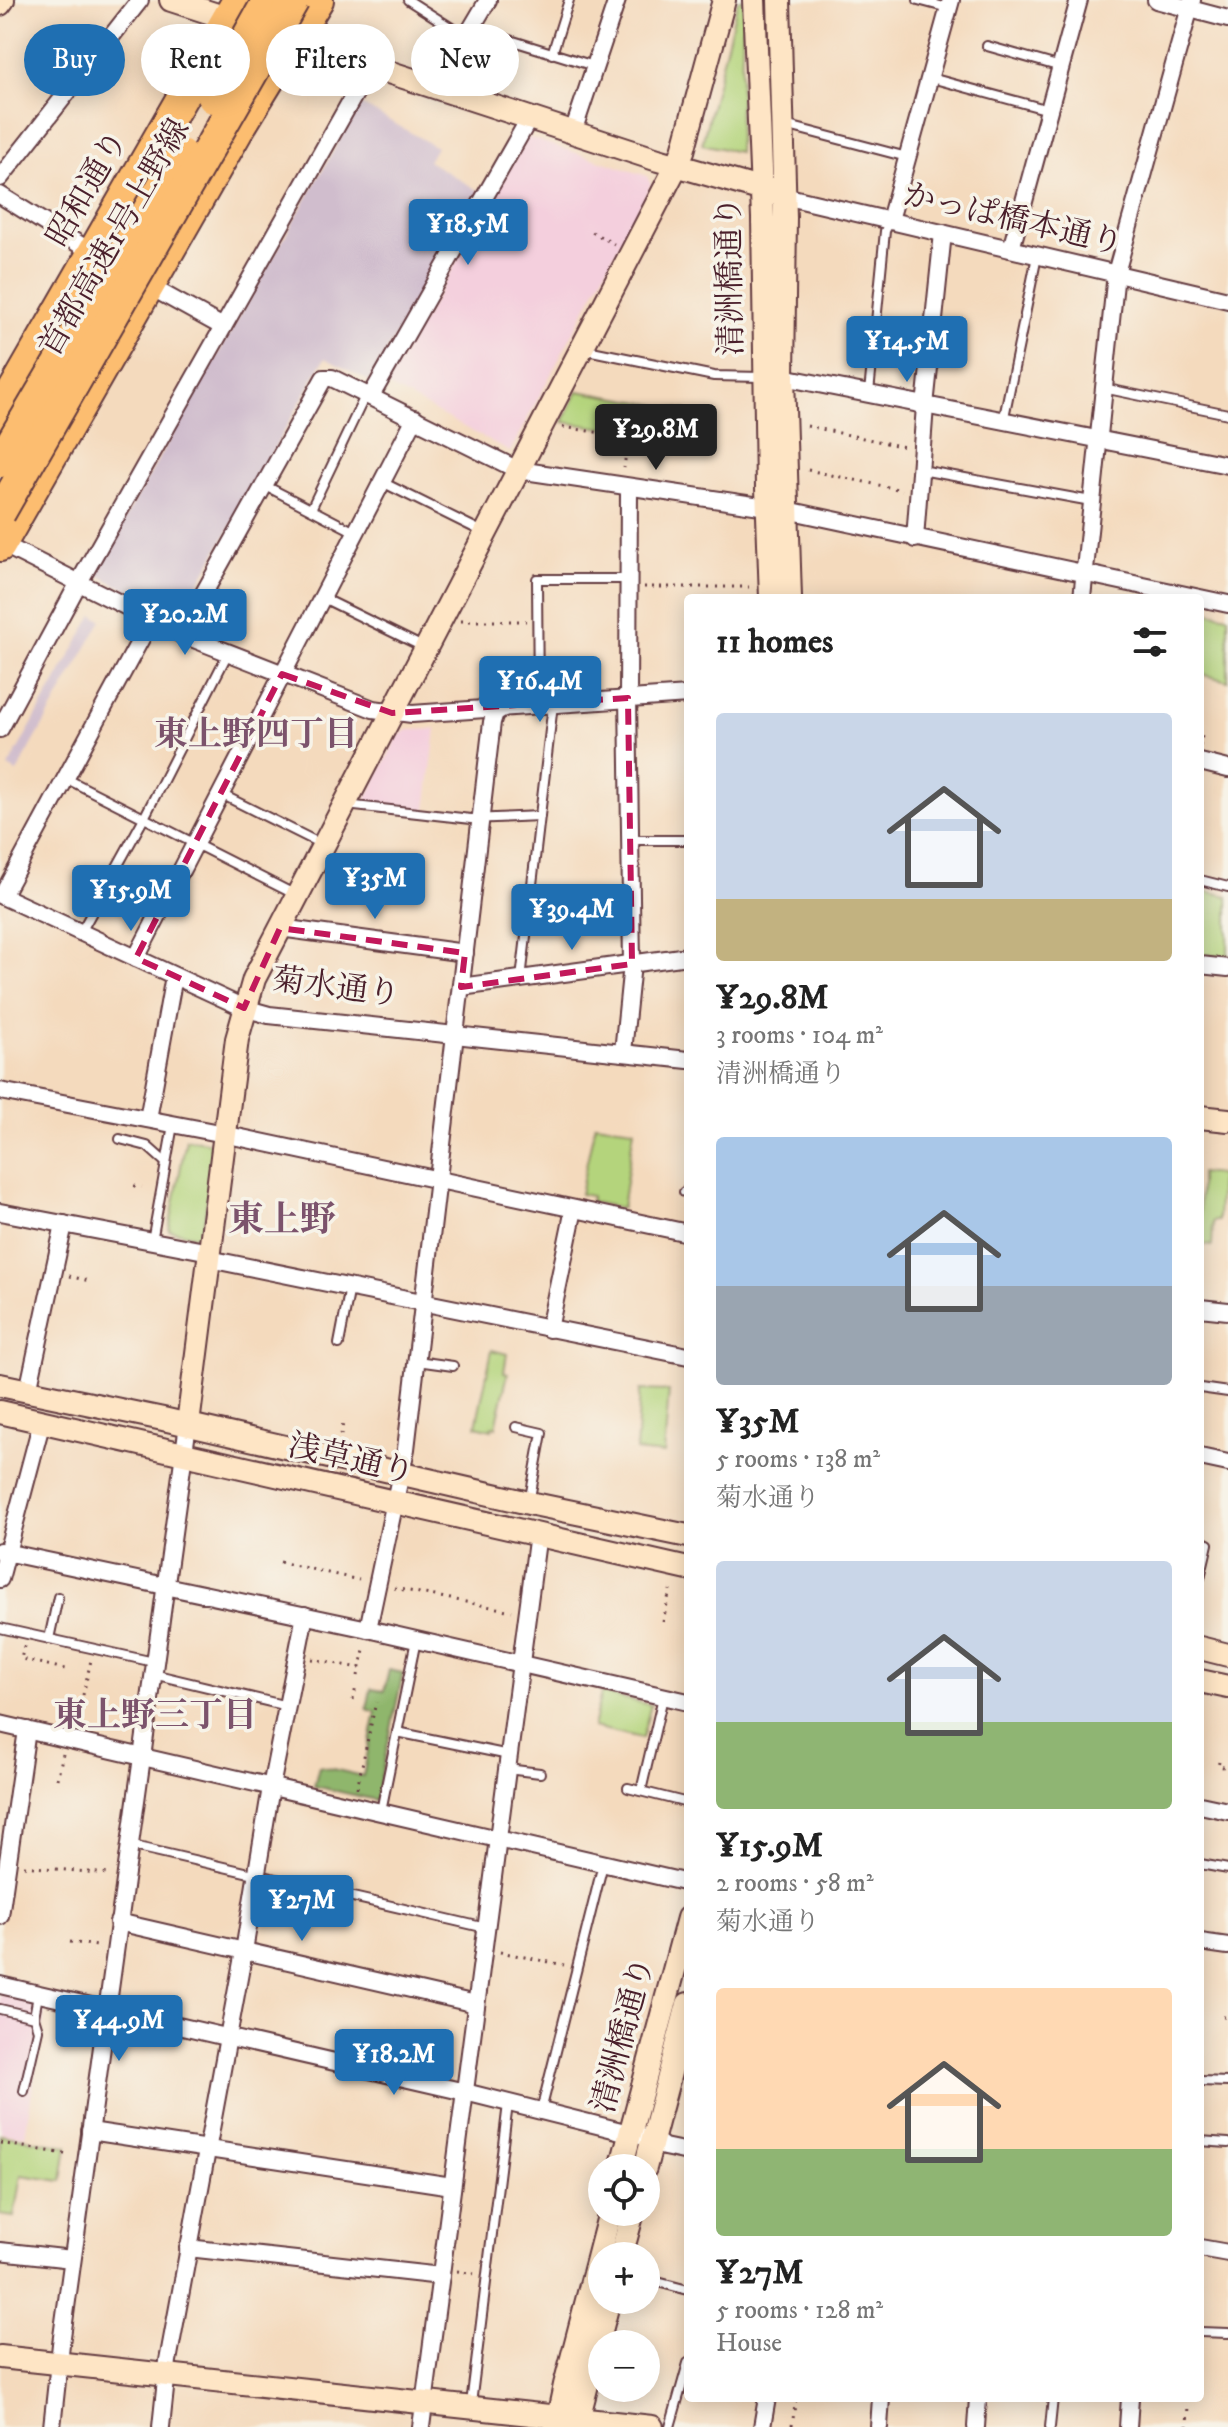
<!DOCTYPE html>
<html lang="en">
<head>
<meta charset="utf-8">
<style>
	:root { --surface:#fff; --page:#f2f2f2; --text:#222; --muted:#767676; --accent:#1f6fb2 }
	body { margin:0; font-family:"IM FELL DW Pica","Noto Serif JP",serif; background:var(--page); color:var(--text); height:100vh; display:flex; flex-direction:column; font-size:30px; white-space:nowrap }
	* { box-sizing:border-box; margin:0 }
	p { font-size:26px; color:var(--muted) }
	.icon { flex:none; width:44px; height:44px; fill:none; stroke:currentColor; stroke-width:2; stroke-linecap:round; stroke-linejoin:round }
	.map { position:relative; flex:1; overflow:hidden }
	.drawer { position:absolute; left:684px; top:594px; width:520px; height:1808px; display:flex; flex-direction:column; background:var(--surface); border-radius:8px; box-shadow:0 4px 20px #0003 }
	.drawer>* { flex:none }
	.banner { position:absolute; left:24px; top:24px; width:540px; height:72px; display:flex; gap:16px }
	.controls { position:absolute; left:588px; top:2154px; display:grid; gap:16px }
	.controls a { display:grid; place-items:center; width:72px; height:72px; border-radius:50%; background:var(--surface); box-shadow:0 4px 20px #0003; font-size:40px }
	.price { position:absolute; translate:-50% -68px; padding:0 18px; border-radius:8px; background:var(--accent); color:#fff; font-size:26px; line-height:52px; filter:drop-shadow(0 2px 4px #0008) }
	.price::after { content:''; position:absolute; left:50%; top:48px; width:24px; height:18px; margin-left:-12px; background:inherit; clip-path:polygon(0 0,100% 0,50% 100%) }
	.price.active { background:#222; color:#fff }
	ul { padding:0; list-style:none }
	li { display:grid; align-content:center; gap:16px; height:424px; padding:0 32px }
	li span { display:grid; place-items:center; height:248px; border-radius:8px; color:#555 }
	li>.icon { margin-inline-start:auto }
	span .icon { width:144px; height:144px; fill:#fffc; stroke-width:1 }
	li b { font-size:34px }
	h2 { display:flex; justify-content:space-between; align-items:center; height:96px; padding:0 32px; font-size:34px }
	.pill { padding:0 28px; border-radius:36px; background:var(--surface); box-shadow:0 4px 20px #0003; font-size:28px; line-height:72px }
	.pill.active { background:var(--accent); color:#fff }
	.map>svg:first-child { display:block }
	.built { fill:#f4cfdd }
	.industrial { fill:#d0bdcd }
	.green { fill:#b4d47c; stroke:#7f7a54; stroke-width:2 }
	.forest { fill:#8fb66c; stroke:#6c6a4c; stroke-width:2 }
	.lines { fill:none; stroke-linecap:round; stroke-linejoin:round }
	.lane-casing { stroke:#643b41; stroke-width:12 }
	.street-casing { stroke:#643b41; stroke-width:20 }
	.secondary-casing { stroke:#643b41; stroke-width:26 }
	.highway-casing { stroke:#643b41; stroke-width:34 }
	.path { stroke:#643b41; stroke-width:3; stroke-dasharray:2 6; stroke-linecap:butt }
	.lane { stroke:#fff; stroke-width:8 }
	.street { stroke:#fff; stroke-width:16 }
	.secondary { stroke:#fee5c5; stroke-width:22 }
	.highway { stroke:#fcbd6f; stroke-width:30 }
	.highway-bridge-casing { stroke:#643b41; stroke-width:34; stroke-linecap:butt }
	.highway-bridge { stroke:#fcbd6f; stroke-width:30 }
	.marked { fill:none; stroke:#c2185b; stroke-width:6; stroke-dasharray:16 10; stroke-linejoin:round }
	.labels { text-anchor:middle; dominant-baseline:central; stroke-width:7; stroke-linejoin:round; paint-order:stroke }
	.street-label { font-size:32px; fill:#4a1f2b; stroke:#f7f3e8 }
	.neighbourhood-label { font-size:34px; font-weight:bold; fill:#7c536c; stroke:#f7f3e8 }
	.quarter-label { font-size:36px; font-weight:bold; fill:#7c536c; stroke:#f7f3e8 }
</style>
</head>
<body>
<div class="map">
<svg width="1228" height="2427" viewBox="0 0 1228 2427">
	<rect width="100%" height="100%" fill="#f7f3e8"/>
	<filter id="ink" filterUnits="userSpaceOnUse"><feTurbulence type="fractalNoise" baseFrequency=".0125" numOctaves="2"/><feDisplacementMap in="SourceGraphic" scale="16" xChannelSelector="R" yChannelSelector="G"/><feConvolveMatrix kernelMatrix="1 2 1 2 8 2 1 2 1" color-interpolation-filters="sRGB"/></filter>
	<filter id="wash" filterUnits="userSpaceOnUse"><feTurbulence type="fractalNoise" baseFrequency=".006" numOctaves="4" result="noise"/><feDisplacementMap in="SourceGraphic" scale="32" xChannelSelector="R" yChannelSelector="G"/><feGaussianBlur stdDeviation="1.8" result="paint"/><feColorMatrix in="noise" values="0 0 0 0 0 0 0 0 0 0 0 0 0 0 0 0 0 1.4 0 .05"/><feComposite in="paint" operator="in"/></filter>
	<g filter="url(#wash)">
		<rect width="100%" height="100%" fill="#f4dabd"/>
		<g class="built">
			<path d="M 527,137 L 647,176 L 651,185 L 510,452 L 386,385 Z"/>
			<path d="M 436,729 L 426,810 L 364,803 L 398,736 L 408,730 Z"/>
			<path d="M 0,1994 L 46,2005 L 25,2136 L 0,2132 Z"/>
		</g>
		<g class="industrial">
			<path d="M 360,104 L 436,147 L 428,161 L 481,192 L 369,381 L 325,358 L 180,617 L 94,573 Z"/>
			<path d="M 93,615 L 102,620 L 17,772 L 8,767 Z"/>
		</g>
		<g class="green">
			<path d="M 738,0 L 744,0 L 738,152 L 702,144 Z"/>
			<path d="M 578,391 L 686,410 L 682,433 L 632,426 L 630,432 L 563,422 Z"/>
			<path d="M 1200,610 L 1228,616 L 1228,681 L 1200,674 Z"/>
			<path d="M 1200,890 L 1228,896 L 1228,958 L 1200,954 Z"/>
			<path d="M 595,1124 L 634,1129 L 622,1208 L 591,1202 L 591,1196 L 580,1194 Z"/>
			<path d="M 186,1139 L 212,1143 L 214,1150 L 202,1237 L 169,1230 Z"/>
			<path d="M 1200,1173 L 1220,1175 L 1218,1221 L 1213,1221 L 1212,1246 L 1200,1244 Z"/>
			<path d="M 492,1350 L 507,1354 L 504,1372 L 508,1373 L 496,1427 L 492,1426 L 492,1430 L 476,1426 Z"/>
			<path d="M 640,1390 L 669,1391 L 664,1454 L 636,1451 Z"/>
			<path d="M 601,1693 L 651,1705 L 642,1738 L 593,1727 Z"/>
			<path d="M 0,2134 L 67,2146 L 62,2181 L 21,2175 L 14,2217 L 0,2215 Z"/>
		</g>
		<path class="forest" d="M 389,1670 L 403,1673 L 376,1800 L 314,1786 L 319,1766 L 363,1776 L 376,1712 L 367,1709 L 371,1689 L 384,1691 Z"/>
	</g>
	<g filter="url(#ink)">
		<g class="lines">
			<g class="lane-casing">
				<g id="lane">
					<path d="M 408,0 L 466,37"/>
					<path d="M 918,0 L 948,8"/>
					<path d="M 471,28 L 594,66"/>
					<path d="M 987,46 L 1061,67"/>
					<path d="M 552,54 L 569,0"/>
					<path d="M 931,78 L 1049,110"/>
					<path d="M 785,125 L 907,157"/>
					<path d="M 582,349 L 714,376 L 762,377"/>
					<path d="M 1103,388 L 1228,414"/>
					<path d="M 869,393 L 885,231 L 890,221"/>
					<path d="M 1003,422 L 1037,256"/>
					<path d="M 921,470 L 1091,501"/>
					<path d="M 382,482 L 485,533"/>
					<path d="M 264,485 L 355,532"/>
					<path d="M 311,509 L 366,394"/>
					<path d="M 323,598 L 425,648"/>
					<path d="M 538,704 L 537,579 L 629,579"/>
					<path d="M 67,779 L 294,894"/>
					<path d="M 221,794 L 323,845"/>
					<path d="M 346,805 L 471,819 L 540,816"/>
					<path d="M 631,840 L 688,840"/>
					<path d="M 1200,880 L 1228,887"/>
					<path d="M 81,932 L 144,818 L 228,653"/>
					<path d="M 521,979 L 553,704"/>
					<path d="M 120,1139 L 147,1146 L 165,1162"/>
					<path d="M 684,1192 L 688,1192"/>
					<path d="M 152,1241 L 173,1125"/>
					<path d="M 339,1344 L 350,1287"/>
					<path d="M 417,1361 L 453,1366"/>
					<path d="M 1200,1388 L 1228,1392"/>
					<path d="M 516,1427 L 542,1433 L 529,1503"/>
					<path d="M 1200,1540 L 1208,1544 L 1200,1578"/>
					<path d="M 0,1628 L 154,1662"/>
					<path d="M 49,1639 L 58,1597"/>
					<path d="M 153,1674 L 287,1706"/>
					<path d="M 397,1732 L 509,1755"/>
					<path d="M 507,1769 L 540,1773"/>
					<path d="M 628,1788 L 688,1803"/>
					<path d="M 641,1791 L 663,1697"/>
					<path d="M 381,1811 L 416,1640"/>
					<path d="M 129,1845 L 486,1928"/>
					<path d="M 1200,1864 L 1228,1869"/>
					<path d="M 0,2009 L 34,2017"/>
					<path d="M 1200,2081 L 1228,2082"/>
					<path d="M 24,2091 L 38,2030 L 34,2017 L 38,1995"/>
					<path d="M 541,2111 L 603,1864"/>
					<path d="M 1200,2141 L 1228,2143"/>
					<path d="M 646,2279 L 688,2290"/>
					<path d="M 1200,2332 L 1228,2333"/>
					<path d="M 471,2404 L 508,2104"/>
					<path d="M 670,2427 L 688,2363"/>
					<path d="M 1050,2427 L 1053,2398"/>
				</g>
			</g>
			<g class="street-casing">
				<g id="street">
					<path d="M 1156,0 L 1228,19"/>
					<path d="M 436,88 L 488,0"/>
					<path d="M 573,132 L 617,0"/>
					<path d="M 0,178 L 140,0"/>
					<path d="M 0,195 L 93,253"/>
					<path d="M 784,196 L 1228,300"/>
					<path d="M 890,220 L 951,0"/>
					<path d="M 1011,249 L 1079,0"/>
					<path d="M 149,286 L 223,327"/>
					<path d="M 783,377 L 1228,465"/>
					<path d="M 371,396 L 529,119"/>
					<path d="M 915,539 L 925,406 L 943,233"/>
					<path d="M 2,544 L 181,634 L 373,709 L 412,714 L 688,695"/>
					<path d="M 1082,598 L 1116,273 L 1192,0"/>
					<path d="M 181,634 L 324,378 L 332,378 L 518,470 L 787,510 L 1228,604"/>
					<path d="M 0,729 L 78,584 L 370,67"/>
					<path d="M 1200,762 L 1228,769"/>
					<path d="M 0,895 L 244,1008 L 269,1015 L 688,1060"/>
					<path d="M 2,896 L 151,620"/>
					<path d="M 280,928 L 465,953"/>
					<path d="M 136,958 L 415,418"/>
					<path d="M 1200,965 L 1228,968"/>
					<path d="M 461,987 L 688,956"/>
					<path d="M 623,1052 L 632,964 L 628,698 L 629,489"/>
					<path d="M 0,1091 L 214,1132 L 688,1233"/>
					<path d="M 148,1119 L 174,976"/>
					<path d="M 0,1212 L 210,1252"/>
					<path d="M 209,1259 L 688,1356"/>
					<path d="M 1200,1308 L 1228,1311"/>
					<path d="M 549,1329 L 574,1209"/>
					<path d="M 28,1391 L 64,1224"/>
					<path d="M 1200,1457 L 1228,1463"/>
					<path d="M 0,1551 L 368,1629 L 688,1702"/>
					<path d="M 0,1579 L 42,1421"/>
					<path d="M 368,1629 L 406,1449 L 492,722 L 495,713 L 505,707"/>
					<path d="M 0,1724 L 688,1883"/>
					<path d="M 1200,1805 L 1228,1811"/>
					<path d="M 0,1916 L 27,1730"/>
					<path d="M 118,1922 L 476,2004"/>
					<path d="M 1200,1942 L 1228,1946"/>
					<path d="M 0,1985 L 465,2092 L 653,2139 L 664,2147 L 688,2152"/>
					<path d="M 90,2131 L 452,2186"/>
					<path d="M 188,2248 L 441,2276"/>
					<path d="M 1200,2248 L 1228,2253"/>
					<path d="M 0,2251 L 72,2259"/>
					<path d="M 52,2427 L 61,2344 L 188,1424"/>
					<path d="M 161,2427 L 168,2361 L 244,1951 L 271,1787 L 305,1615"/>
					<path d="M 421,2427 L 538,1533"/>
					<path d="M 762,2427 L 767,2398"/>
					<path d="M 879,2427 L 881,2398"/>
					<path d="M 976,2427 L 978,2398"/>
					<path d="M 1128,2427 L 1130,2398"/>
				</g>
			</g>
			<g class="secondary-casing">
				<g id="secondary">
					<path d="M 171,0 L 242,23"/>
					<path d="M 754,0 L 763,218 L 767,488 L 771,598"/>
					<path d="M 779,0 L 785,218 L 783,377 L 790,598"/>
					<path d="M 0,4 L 3,0"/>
					<path d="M 278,36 L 658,160 L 784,196"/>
					<path d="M 1200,1117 L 1228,1120"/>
					<path d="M 0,1385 L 163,1419 L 529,1503 L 688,1536"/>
					<path d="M 0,1412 L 688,1569"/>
					<path d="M 188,1424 L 237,1039 L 254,979 L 677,165 L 683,151 L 724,0"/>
					<path d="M 1200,1648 L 1228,1655"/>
					<path d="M 1200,1681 L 1228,1687"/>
					<path d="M 621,2168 L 688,1918"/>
					<path d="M 645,2168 L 688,2004"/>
					<path d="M 621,2256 L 633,2212"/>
					<path d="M 0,2357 L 652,2427"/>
					<path d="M 556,2427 L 565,2385 L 610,2212"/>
					<path d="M 576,2427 L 609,2300"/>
				</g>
			</g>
			<g class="highway-casing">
				<g id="highway">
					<path d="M 0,414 L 238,0"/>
					<path d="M 0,546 L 237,132 L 318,0"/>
				</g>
			</g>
			<g class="path">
				<path d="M 592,232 L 614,244"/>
				<path d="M 807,426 L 905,447"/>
				<path d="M 563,427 L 628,437 L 624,468"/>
				<path d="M 808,470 L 902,490"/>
				<path d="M 644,587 L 749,587"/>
				<path d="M 461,621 L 526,621"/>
				<path d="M 1200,746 L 1202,736"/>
				<path d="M 134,1186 L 142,1187"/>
				<path d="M 69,1276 L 89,1281"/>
				<path d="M 341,1435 L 343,1423"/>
				<path d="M 280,1562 L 359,1580"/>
				<path d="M 394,1588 L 512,1611"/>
				<path d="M 663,1622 L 670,1590"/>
				<path d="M 24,1646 L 21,1659 L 65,1669"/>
				<path d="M 312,1659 L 360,1668"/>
				<path d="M 358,1676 L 365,1645"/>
				<path d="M 83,1695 L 91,1660"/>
				<path d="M 353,1700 L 356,1687"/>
				<path d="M 1219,1762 L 1218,1766 L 1228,1768"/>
				<path d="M 57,1779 L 63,1754"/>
				<path d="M 357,1788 L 376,1702"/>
				<path d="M 24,1866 L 108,1874"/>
				<path d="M 70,1942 L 98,1946"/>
				<path d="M 500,1952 L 564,1965"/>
				<path d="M 1223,2017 L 1228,2017"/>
				<path d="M 0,2143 L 71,2155"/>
				<path d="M 457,2271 L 474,2274"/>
				<path d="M 792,2426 L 796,2398"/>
				<path d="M 1187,2427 L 1188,2404"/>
			</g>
			<use href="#lane" class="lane"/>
			<use href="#street" class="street"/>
			<use href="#secondary" class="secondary"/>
			<use href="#highway" class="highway"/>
			<g class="highway-bridge-casing">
				<g id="highway-bridge">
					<path d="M 213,98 L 268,0"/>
					<path d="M 0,462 L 181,154"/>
					<path d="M 0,513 L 294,0"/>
				</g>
			</g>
			<use href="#highway-bridge" class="highway-bridge"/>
		</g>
	</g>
	<path class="marked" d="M 282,674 L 392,713 L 628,698 L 632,964 L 461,987 L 465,953 L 280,928 L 244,1008 L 136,958 Z"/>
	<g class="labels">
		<g class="street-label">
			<text transform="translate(88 189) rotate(-60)">昭和通り</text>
			<text transform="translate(1013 220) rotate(13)">かっぱ橋本通り</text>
			<text transform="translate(115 238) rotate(-60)">首都高速1号上野線</text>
			<text transform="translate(731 276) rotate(-91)">清洲橋通り</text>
			<text transform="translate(336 988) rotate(7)">菊水通り</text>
			<text transform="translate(351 1460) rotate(13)">浅草通り</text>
			<text transform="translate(624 2035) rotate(-75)">清洲橋通り</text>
		</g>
		<g class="neighbourhood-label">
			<text x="256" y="735">東上野四丁目</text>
			<text x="155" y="1716">東上野三丁目</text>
		</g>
		<g class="quarter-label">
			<text x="282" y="1220">東上野</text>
		</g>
	</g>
</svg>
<div class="controls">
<a><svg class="icon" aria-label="locate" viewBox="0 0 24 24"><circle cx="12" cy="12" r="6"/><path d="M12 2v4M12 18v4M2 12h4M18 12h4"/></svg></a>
<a>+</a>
<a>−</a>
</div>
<b class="price" style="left:468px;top:267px">¥18.5M</b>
<b class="price" style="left:907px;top:384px">¥14.5M</b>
<b class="price active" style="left:656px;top:472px">¥29.8M</b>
<b class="price" style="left:185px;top:657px">¥20.2M</b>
<b class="price" style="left:540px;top:724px">¥16.4M</b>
<b class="price" style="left:375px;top:921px">¥35M</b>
<b class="price" style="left:131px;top:933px">¥15.9M</b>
<b class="price" style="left:572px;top:952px">¥39.4M</b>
<b class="price" style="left:302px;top:1943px">¥27M</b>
<b class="price" style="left:119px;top:2063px">¥44.9M</b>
<b class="price" style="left:394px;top:2097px">¥18.2M</b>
<div class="banner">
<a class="pill active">Buy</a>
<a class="pill">Rent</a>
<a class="pill">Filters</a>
<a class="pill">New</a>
</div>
<section class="drawer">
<h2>11 homes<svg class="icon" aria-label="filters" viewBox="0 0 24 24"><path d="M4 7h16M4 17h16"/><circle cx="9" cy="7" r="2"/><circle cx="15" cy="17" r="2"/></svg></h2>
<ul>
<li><span style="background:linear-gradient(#c9d6e8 75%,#c2b280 0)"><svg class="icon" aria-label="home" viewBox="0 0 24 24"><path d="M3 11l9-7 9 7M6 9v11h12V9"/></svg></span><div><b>¥29.8M</b><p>3 rooms · 104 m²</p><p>清洲橋通り</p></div></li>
<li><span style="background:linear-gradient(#a9c7e8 60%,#9aa5b1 0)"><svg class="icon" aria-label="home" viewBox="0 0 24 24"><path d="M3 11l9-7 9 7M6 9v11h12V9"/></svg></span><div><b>¥35M</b><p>5 rooms · 138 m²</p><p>菊水通り</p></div></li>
<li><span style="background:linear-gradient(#c9d6e8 65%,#8fb573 0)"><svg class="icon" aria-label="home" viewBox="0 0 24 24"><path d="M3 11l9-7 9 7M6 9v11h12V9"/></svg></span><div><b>¥15.9M</b><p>2 rooms · 58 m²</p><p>菊水通り</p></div></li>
<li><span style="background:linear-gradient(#ffd9b3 65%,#8fb573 0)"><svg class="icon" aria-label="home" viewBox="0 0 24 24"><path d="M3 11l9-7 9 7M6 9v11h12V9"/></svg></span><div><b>¥27M</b><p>5 rooms · 128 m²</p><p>House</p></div></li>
</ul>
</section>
</div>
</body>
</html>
